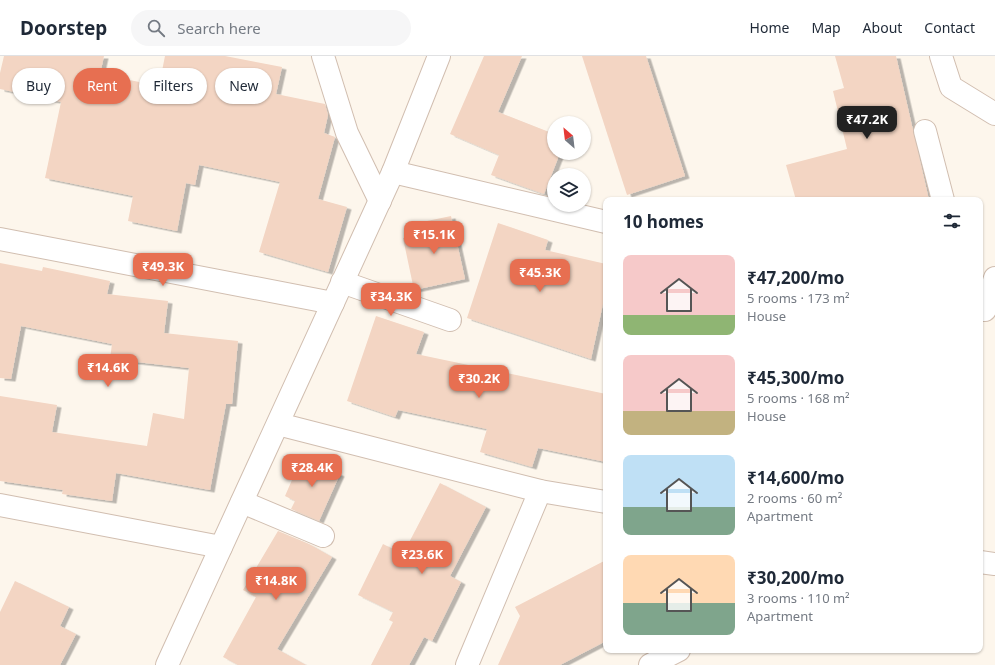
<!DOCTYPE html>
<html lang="en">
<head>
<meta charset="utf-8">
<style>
	:root { --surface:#fff; --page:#f6f6f7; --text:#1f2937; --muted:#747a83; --line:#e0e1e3; --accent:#e76f51 }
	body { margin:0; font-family:"Noto Sans",sans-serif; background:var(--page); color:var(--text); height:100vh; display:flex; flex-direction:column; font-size:15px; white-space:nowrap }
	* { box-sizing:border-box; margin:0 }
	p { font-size:13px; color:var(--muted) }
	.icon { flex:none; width:22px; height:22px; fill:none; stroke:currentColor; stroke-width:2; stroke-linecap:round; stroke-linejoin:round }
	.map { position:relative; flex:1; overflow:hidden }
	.details { position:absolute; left:603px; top:141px; width:380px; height:456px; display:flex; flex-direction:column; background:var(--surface); border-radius:8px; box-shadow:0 1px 3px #0004 }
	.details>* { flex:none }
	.hud { position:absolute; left:12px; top:12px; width:380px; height:36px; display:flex; gap:8px }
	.needle { width:26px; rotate:332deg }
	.controls { position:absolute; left:547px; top:60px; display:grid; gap:8px }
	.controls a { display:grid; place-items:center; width:44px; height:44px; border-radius:50%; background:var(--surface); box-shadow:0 1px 3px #0004; font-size:20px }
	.price { position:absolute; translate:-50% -34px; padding:0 9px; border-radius:8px; background:var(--accent); color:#fff; font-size:13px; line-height:26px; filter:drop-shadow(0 1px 2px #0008) }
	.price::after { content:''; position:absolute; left:50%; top:24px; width:12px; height:9px; margin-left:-6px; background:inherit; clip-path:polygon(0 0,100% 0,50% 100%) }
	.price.on { background:#222; color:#fff }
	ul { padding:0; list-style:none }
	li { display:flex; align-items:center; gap:12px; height:100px; padding:0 20px }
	li span { display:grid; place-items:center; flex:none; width:112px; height:80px; border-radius:8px; color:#555 }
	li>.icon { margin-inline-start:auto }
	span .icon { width:48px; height:48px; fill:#fffc; stroke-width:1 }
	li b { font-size:17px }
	h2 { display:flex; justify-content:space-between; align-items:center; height:48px; padding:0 20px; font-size:17px }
	.tag { padding:0 14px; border-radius:18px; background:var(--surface); box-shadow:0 1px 3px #0004; font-size:14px; line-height:36px }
	.tag.on { background:var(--accent); color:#fff }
	header { display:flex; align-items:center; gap:24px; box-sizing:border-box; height:56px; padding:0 20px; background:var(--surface); border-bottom:1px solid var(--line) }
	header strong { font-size:19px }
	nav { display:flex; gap:22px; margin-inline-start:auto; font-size:14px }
	.search { width:280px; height:36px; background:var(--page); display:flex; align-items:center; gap:10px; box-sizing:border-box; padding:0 14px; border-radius:22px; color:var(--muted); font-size:15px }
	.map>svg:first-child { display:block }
	.building { fill:#f3d5c3; filter:url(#shadow) }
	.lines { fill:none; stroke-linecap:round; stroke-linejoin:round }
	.minor-casing { stroke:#d1beb0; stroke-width:24 }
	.minor { stroke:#fff; stroke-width:22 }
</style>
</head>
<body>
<header>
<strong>Doorstep</strong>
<div class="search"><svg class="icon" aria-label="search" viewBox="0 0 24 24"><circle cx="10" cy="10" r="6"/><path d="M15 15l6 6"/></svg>Search here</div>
<nav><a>Home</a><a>Map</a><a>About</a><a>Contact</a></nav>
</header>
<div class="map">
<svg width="995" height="609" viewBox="0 0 995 609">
	<defs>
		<filter id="shadow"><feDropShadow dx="4.5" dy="2.5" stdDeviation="0" flood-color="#0004"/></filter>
	</defs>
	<rect width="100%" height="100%" fill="#fdf6ec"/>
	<g class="building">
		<path d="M 4,0 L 104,0 L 100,18 L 159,30 L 165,0 L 225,0 L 282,11 L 276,38 L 325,48 L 328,59 L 324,77 L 335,81 L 318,143 L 347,151 L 328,216 L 259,196 L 280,126 L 199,109 L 195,129 L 186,127 L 177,175 L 128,165 L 133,140 L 45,122 L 61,46 L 0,33 L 0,17 Z"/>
		<path d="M 484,0 L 522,0 L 498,56 L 554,78 L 554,97 L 560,97 L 544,138 L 491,119 L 499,99 L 450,78 Z"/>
		<path d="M 582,0 L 646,0 L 685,120 L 627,139 Z"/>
		<path d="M 835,0 L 896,0 L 929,144 L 796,144 L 786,109 L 847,93 L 833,35 L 844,32 Z"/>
		<path d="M 451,160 L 465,223 L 414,234 L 403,182 L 430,176 L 427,165 Z"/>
		<path d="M 498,167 L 548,184 L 545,194 L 606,208 L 606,234 L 591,303 L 467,262 Z"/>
		<path d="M 0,207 L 42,215 L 43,211 L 110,225 L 107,238 L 168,245 L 164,277 L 238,285 L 232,348 L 226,348 L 210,434 L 116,417 L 112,445 L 62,438 L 63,434 L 0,425 L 0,340 L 57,349 L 52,376 L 147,390 L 153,357 L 184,363 L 189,312 L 110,303 L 112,288 L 21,270 L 11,323 L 0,322 Z"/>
		<path d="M 376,260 L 424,276 L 416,298 L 606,338 L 606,406 L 538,392 L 532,411 L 480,396 L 487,373 L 398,354 L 395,361 L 347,345 Z"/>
		<path d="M 302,401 L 340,418 L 319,465 L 291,453 L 295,445 L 285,440 Z"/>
		<path d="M 440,427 L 486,451 L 450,520 L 461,526 L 432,585 L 424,581 L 409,609 L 371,609 L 393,566 L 389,564 L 393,556 L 358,539 L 383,488 L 403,498 Z"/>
		<path d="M 278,475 L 309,488 L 332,501 L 277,593 L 306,609 L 238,609 L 223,601 L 256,541 L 243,534 Z"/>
		<path d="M 606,504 L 606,585 L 560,609 L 498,609 L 520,560 L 515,551 Z"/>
		<path d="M 15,525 L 69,551 L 60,570 L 76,578 L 60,609 L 0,609 L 0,556 Z"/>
	</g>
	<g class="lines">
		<g class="minor-casing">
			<g id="minor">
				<path d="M 323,0 L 347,77 L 380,145"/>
				<path d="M 941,0 L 951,31 L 995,58"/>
				<path d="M 925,75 L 943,144"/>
				<path d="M 393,116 L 606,166"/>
				<path d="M 0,183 L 333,247"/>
				<path d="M 342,226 L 450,264"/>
				<path d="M 985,254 L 995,222"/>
				<path d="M 278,368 L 540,435 L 606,446"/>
				<path d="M 242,446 L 323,480"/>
				<path d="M 0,449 L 221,491"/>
				<path d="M 980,506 L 995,508"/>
				<path d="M 167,609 L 393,116 L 439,0"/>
				<path d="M 467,609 L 540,435"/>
				<path d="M 650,609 L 679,594"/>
			</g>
		</g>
		<use href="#minor" class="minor"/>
	</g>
</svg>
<div class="controls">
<a><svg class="needle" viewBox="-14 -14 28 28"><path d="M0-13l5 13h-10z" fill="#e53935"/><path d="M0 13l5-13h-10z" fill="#747a83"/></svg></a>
<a><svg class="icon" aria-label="layers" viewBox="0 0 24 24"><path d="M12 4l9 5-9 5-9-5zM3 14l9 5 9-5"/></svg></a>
</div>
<b class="price on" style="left:867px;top:84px">₹47.2K</b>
<b class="price" style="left:434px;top:199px">₹15.1K</b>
<b class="price" style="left:163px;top:231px">₹49.3K</b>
<b class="price" style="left:540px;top:237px">₹45.3K</b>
<b class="price" style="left:391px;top:261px">₹34.3K</b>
<b class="price" style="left:108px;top:332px">₹14.6K</b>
<b class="price" style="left:479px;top:343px">₹30.2K</b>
<b class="price" style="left:312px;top:432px">₹28.4K</b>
<b class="price" style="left:422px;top:519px">₹23.6K</b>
<b class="price" style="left:276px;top:545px">₹14.8K</b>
<div class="hud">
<a class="tag">Buy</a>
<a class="tag on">Rent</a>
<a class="tag">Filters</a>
<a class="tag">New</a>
</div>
<section class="details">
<h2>10 homes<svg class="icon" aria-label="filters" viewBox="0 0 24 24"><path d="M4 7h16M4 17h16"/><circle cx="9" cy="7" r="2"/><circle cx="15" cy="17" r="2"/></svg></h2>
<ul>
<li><span style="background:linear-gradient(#f6c9c9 75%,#8fb573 0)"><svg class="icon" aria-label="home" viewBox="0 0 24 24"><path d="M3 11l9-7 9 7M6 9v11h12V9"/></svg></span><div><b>₹47,200/mo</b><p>5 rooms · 173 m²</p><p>House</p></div></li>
<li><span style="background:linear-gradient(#f6c9c9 70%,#c2b280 0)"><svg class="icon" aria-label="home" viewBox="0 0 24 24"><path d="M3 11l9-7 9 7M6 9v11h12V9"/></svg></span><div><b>₹45,300/mo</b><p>5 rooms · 168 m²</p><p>House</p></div></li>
<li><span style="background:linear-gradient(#bfe0f5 65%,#7fa58c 0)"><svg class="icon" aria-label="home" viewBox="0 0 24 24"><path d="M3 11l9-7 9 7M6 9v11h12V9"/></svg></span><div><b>₹14,600/mo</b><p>2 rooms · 60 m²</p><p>Apartment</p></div></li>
<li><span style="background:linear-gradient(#ffd9b3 60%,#7fa58c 0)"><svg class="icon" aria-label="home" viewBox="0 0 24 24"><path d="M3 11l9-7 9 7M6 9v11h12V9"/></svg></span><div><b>₹30,200/mo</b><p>3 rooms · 110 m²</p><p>Apartment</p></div></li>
</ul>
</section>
</div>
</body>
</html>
